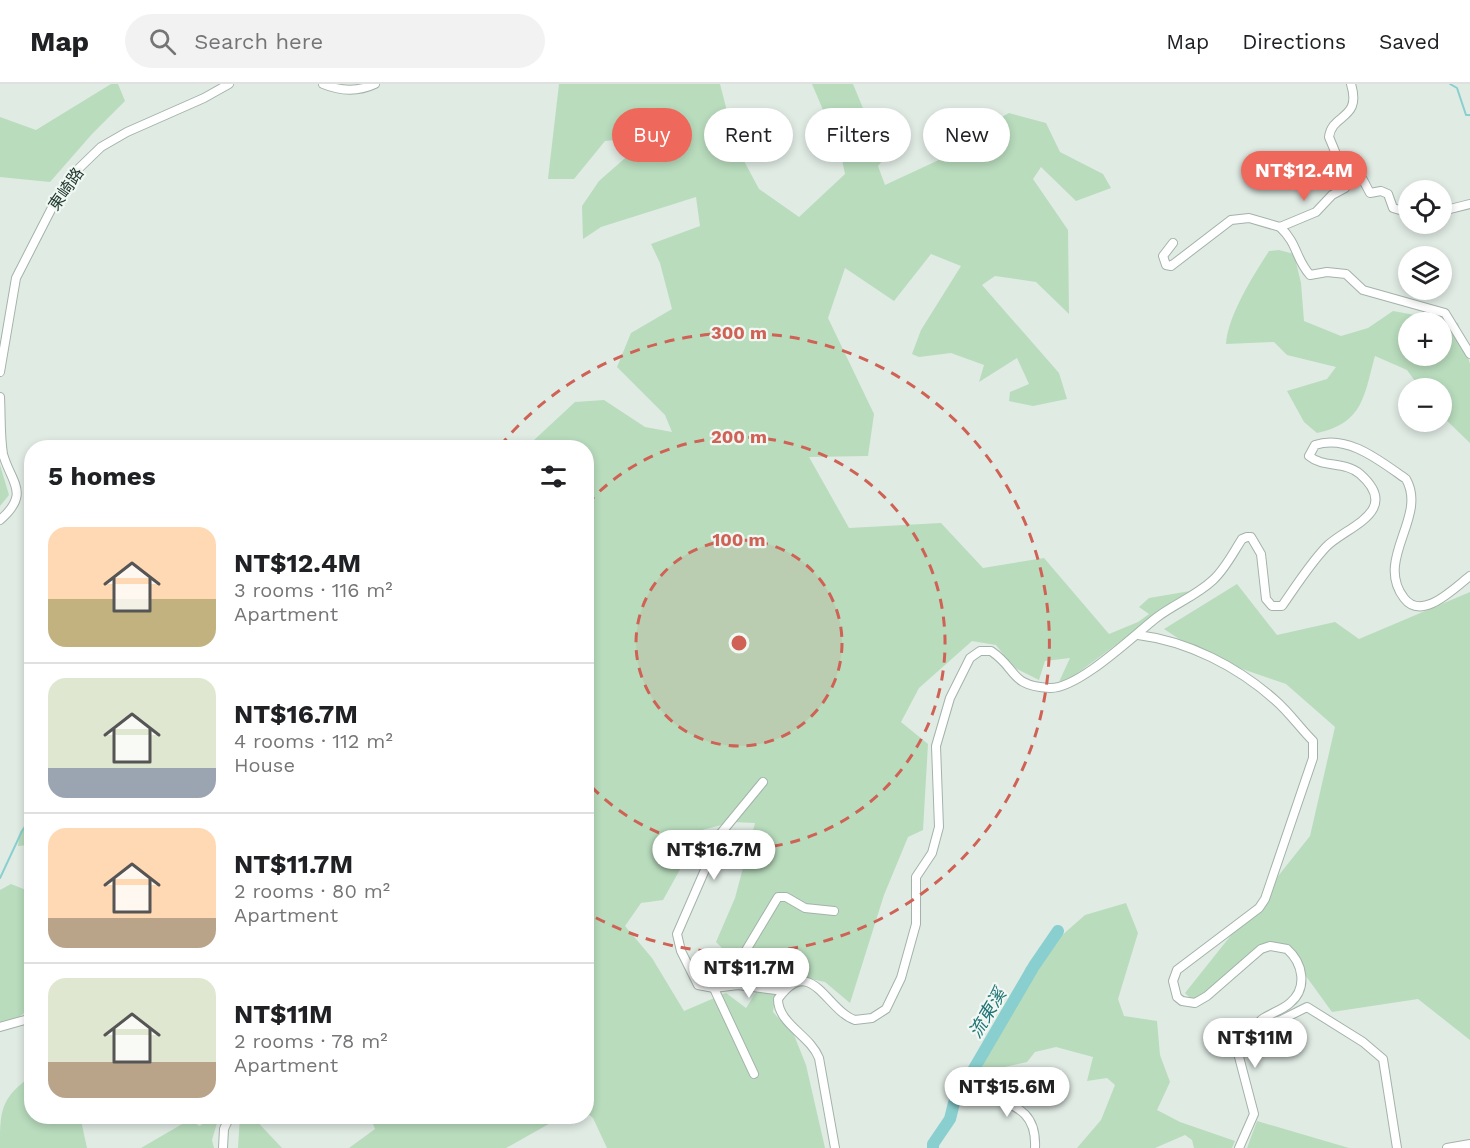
<!DOCTYPE html>
<html lang="en">
<head>
<meta charset="utf-8">
<style>
	:root { --surface:#fff; --page:#f2f2f2; --text:#202124; --muted:#757577; --line:#e0e0e0; --accent:#ee685b }
	body { margin:0; font-family:"Work Sans","Noto Sans TC",sans-serif; background:var(--page); color:var(--text); height:100vh; display:flex; flex-direction:column; font-size:22px; white-space:nowrap }
	* { box-sizing:border-box; margin:0 }
	p { font-size:20px; color:var(--muted) }
	.icon { flex:none; width:33px; height:33px; fill:none; stroke:currentColor; stroke-width:2; stroke-linecap:round; stroke-linejoin:round }
	.map { position:relative; flex:1; overflow:hidden }
	.panel { position:absolute; left:24px; top:356px; width:570px; height:684px; display:flex; flex-direction:column; background:var(--surface); border-radius:24px; box-shadow:0 3px 9px #0003 }
	.panel>* { flex:none }
	.top-card { position:absolute; left:612px; top:24px; width:570px; height:54px; display:flex; gap:12px }
	.controls { position:absolute; left:1398px; top:96px; display:grid; gap:12px }
	.controls a { display:grid; place-items:center; width:54px; height:54px; border-radius:50%; background:var(--surface); box-shadow:0 3px 9px #0003; font-size:30px }
	.price { position:absolute; translate:-50% -51px; padding:0 14px; border-radius:21px; background:#fff; color:#222; font-size:20px; line-height:39px; filter:drop-shadow(0 2px 3px #0008) }
	.price::after { content:''; position:absolute; left:50%; top:36px; width:18px; height:14px; margin-left:-9px; background:inherit; clip-path:polygon(0 0,100% 0,50% 100%) }
	.price.on { background:var(--accent); color:#fff }
	ul { padding:0; list-style:none }
	li { display:flex; align-items:center; gap:18px; height:150px; padding:0 24px }
	li+li { border-top:2px solid var(--line) }
	li span { display:grid; place-items:center; flex:none; width:168px; height:120px; border-radius:18px; color:#555 }
	li>.icon { margin-inline-start:auto }
	span .icon { width:72px; height:72px; fill:#fffc; stroke-width:1 }
	li b { font-size:26px }
	h2 { display:flex; justify-content:space-between; align-items:center; height:72px; padding:0 24px; font-size:26px }
	.chip { padding:0 21px; border-radius:27px; background:var(--surface); box-shadow:0 3px 9px #0003; font-size:21px; line-height:54px }
	.chip.on { background:var(--accent); color:#fff }
	header { display:flex; align-items:center; gap:36px; box-sizing:border-box; height:84px; padding:0 30px; background:var(--surface); border-bottom:2px solid var(--line) }
	header strong { font-size:28px }
	nav { display:flex; gap:33px; margin-inline-start:auto; font-size:21px }
	.search { width:420px; height:54px; background:var(--page); display:flex; align-items:center; gap:15px; box-sizing:border-box; padding:0 21px; border-radius:33px; color:var(--muted); font-size:22px }
	.map>svg:first-child { display:block }
	.green { fill:#b9dcbd; fill-rule:evenodd }
	.lines { fill:none; stroke-linecap:round; stroke-linejoin:round }
	.stream { stroke:#89cfcf; stroke-width:2 }
	.river { stroke:#89cfcf; stroke-width:12 }
	.minor-casing { stroke:#a3b3aa; stroke-width:10 }
	.minor { stroke:#fff; stroke-width:8 }
	.ring { fill:none; stroke:#cf6155; stroke-width:3; stroke-dasharray:10 8 }
	.labels { text-anchor:middle; dominant-baseline:central; stroke-width:4.5; stroke-linejoin:round; paint-order:stroke }
	.street-label { font-size:16px; fill:#213b30; stroke:#f1f7f3 }
	.water-label { font-size:18px; font-style:italic; fill:#1d7475; stroke:#f1f7f3 }
	.centre { fill:#cf6155; stroke:#f1f7f3; stroke-width:3 }
	.ring-label { font-size:18px; text-anchor:middle; font-weight:bold; fill:#cf6155; stroke:#f1f7f3; stroke-width:4.5; stroke-linejoin:round; paint-order:stroke }
</style>
</head>
<body>
<header>
<strong>Map</strong>
<div class="search"><svg class="icon" aria-label="search" viewBox="0 0 24 24"><circle cx="10" cy="10" r="6"/><path d="M15 15l6 6"/></svg>Search here</div>
<nav><a>Map</a><a>Directions</a><a>Saved</a></nav>
</header>
<div class="map">
<svg width="1470" height="1064" viewBox="0 0 1470 1064">
	<rect width="100%" height="100%" fill="#e0ebe4"/>
	<g class="green">
		<path d="M 111,0 L 118,0 L 125,17 L 92,50 L 50,98 L 0,93 L 0,33 L 36,46 Z"/>
		<path d="M 559,0 L 720,0 L 736,62 L 759,105 L 799,133 L 845,90 L 840,66 L 812,0 L 853,0 L 884,75 L 878,82 L 885,101 L 984,55 L 987,41 L 1009,29 L 1046,39 L 1060,68 L 1103,90 L 1111,104 L 1076,117 L 1041,83 L 1033,95 L 1068,146 L 1069,230 L 1036,198 L 995,192 L 982,201 L 1059,289 L 1067,315 L 1033,322 L 1009,317 L 1010,308 L 1029,300 L 1017,274 L 979,298 L 984,281 L 951,269 L 919,273 L 912,270 L 921,246 L 961,182 L 931,170 L 894,217 L 845,184 L 828,234 L 874,330 L 868,372 L 809,373 L 849,444 L 941,439 L 983,484 L 1044,474 L 1109,550 L 1138,538 L 1149,530 L 1139,523 L 1149,514 L 1196,506 L 1152,534 L 1067,597 L 1059,598 L 1070,574 L 1045,577 L 1039,596 L 1013,583 L 996,561 L 972,557 L 919,604 L 901,638 L 928,660 L 923,746 L 908,753 L 884,811 L 850,919 L 825,898 L 787,890 L 776,906 L 773,928 L 794,951 L 806,981 L 825,1064 L 607,1064 L 593,1034 L 587,1029 L 586,363 L 511,363 L 533,357 L 575,318 L 604,316 L 645,343 L 672,348 L 665,331 L 617,283 L 631,249 L 672,225 L 660,179 L 651,160 L 700,142 L 696,113 L 601,143 L 583,155 L 582,122 L 599,97 L 632,68 L 625,55 L 605,57 L 574,95 L 548,95 ZM 733,738 L 755,739 L 735,814 L 716,858 L 760,902 L 746,924 L 726,909 L 684,927 L 652,874 L 625,842 L 641,819 L 663,816 L 702,746 Z"/>
		<path d="M 1279,166 L 1294,170 L 1301,199 L 1304,237 L 1341,252 L 1368,244 L 1393,227 L 1458,239 L 1470,280 L 1470,359 L 1442,332 L 1442,304 L 1420,304 L 1407,286 L 1375,272 C 1364,311 1364,339 1317,349 L 1304,338 L 1287,307 L 1327,295 L 1336,283 L 1287,271 L 1274,258 L 1226,260 C 1228,231 1253,192 1269,167 ZM 1408,238 L 1442,238 L 1442,272 L 1408,272 Z"/>
		<path d="M 0,381 L 9,411 L 0,422 Z"/>
		<path d="M 1237,500 L 1277,551 L 1335,538 L 1359,555 L 1470,508 L 1470,956 L 1418,915 L 1332,928 L 1303,888 L 1276,860 L 1197,921 L 1185,909 L 1310,752 L 1335,643 L 1286,600 L 1205,572 L 1164,545 Z"/>
		<path d="M 31,731 L 31,761 L 18,762 L 20,748 Z"/>
		<path d="M 11,800 L 31,808 L 31,924 L 15,936 L 0,939 L 0,806 Z"/>
		<path d="M 1126,819 L 1138,849 L 1118,915 L 1124,932 L 1157,937 L 1160,971 L 1170,998 L 1157,1026 L 1180,1038 L 1235,1057 L 1232,1064 L 1194,1064 L 1192,1056 L 1185,1051 L 1155,1064 L 1077,1064 L 1101,1036 L 1115,1001 L 1107,994 L 1087,997 L 1093,973 L 1056,963 L 1035,968 L 1027,978 L 1000,984 L 989,992 L 981,985 L 1026,883 L 1085,831 Z"/>
		<path d="M 26,996 L 31,997 L 32,1032 L 80,1032 L 87,1064 L 0,1064 C 0,1030 0,1016 26,996 Z"/>
		<path d="M 210,1032 L 219,1032 L 212,1056 L 214,1064 L 141,1064 L 189,1036 L 200,1042 Z"/>
		<path d="M 240,1032 L 252,1032 L 282,1064 L 238,1064 Z"/>
		<path d="M 370,1032 L 563,1032 L 506,1064 L 349,1064 L 375,1045 Z"/>
		<path d="M 1257,1037 L 1349,1064 L 1247,1064 Z"/>
	</g>
	<g class="lines">
		<g class="stream">
			<path d="M 1450,0 L 1457,4 L 1466,31 L 1470,31"/>
			<path d="M 0,794 L 22,747 L 32,734"/>
		</g>
		<path class="river" d="M 933,1064 L 933,1060 L 950,1035 L 954,1019 L 1034,882 L 1058,847"/>
		<g class="minor-casing">
			<g id="minor">
				<path d="M 323,0 C 340,7 358,8 375,0"/>
				<path d="M 1351,0 C 1362,36 1332,29 1329,53 L 1341,82 L 1352,93"/>
				<path d="M 1442,127 L 1470,120"/>
				<path d="M 1280,143 C 1298,160 1295,174 1310,191 L 1327,188 L 1346,190 L 1363,206 L 1445,229 L 1470,270"/>
				<path d="M 1173,159 L 1163,172 L 1166,181 L 1171,182 L 1231,136 L 1249,134 L 1280,143 L 1316,128 L 1332,111 L 1345,104 L 1352,93 L 1362,94 L 1370,109 L 1381,107 L 1388,110 L 1393,124 L 1403,127 L 1408,125"/>
				<path d="M 0,288 L 16,194 L 60,108 L 72,91 L 101,63 L 127,48 L 204,14 L 229,0"/>
				<path d="M 0,313 C 1,331 0,352 3,370 C 11,399 31,409 0,436"/>
				<path d="M 1138,551 C 1188,557 1238,583 1275,616 C 1289,628 1300,644 1313,657 L 1313,674 L 1265,815 L 1259,824 L 1177,886 L 1173,897 L 1177,913 L 1182,917 L 1195,919 L 1207,912 L 1261,865 L 1270,862 L 1287,865 C 1303,879 1308,904 1290,919 C 1279,929 1263,930 1255,943"/>
				<path d="M 763,698 L 721,749 L 677,850 L 681,867 L 698,901 L 714,904 L 738,901 L 784,907"/>
				<path d="M 705,871 L 710,896 L 754,990"/>
				<path d="M 772,905 L 746,873 L 745,868 L 778,813 L 786,813 L 805,824 L 834,827"/>
				<path d="M 0,943 L 32,934"/>
				<path d="M 979,1006 C 1010,1022 1037,1023 1035,1064"/>
				<path d="M 223,1064 L 224,1045 L 230,1032"/>
				<path d="M 835,1064 L 819,974 C 810,951 778,940 778,915 C 811,869 826,926 855,936 L 872,934 L 886,925 L 901,894 L 916,840 L 916,793 L 932,769 L 939,743 L 936,662 L 950,614 L 970,574 L 980,567 L 991,567 C 1018,585 1009,602 1050,604 C 1078,605 1133,552 1156,534 C 1174,520 1196,512 1213,496 C 1225,485 1233,469 1242,455 L 1247,453 L 1251,453 L 1261,470 L 1266,515 L 1272,522 L 1282,522 C 1296,502 1309,481 1326,463 C 1345,443 1403,428 1360,390 C 1345,377 1323,384 1309,372 L 1315,361 C 1348,350 1380,377 1406,395 C 1428,433 1374,475 1404,514 C 1422,538 1454,504 1470,492"/>
				<path d="M 1239,1064 L 1254,1030 L 1238,969 L 1248,948 L 1255,943 L 1281,936 L 1307,923 L 1363,958 L 1383,975 L 1397,1064"/>
				<path d="M 1447,1064 L 1470,1060"/>
			</g>
		</g>
		<use href="#minor" class="minor"/>
	</g>
	<circle cx="739" cy="559" r="103" fill="#cf6155" fill-opacity=".12"/>
	<g class="ring">
		<circle cx="739" cy="559" r="103"/>
		<path d="M587 420A206 206 0 1 1 587 698"/>
		<path d="M500 362A310 310 0 1 1 589 830"/>
	</g>
	<g class="labels">
		<g class="street-label">
			<text transform="translate(66 105) rotate(-55)">東崎路</text>
		</g>
		<g class="water-label">
			<text transform="translate(987 929) rotate(-59)">流東溪</text>
		</g>
	</g>
	<circle cx="739" cy="559" r="9" class="centre"/>
	<g class="ring-label">
		<text x="739" y="255">300 m</text>
		<text x="739" y="359">200 m</text>
		<text x="739" y="462">100 m</text>
	</g>
</svg>
<div class="controls">
<a><svg class="icon" aria-label="locate" viewBox="0 0 24 24"><circle cx="12" cy="12" r="6"/><path d="M12 2v4M12 18v4M2 12h4M18 12h4"/></svg></a>
<a><svg class="icon" aria-label="layers" viewBox="0 0 24 24"><path d="M12 4l9 5-9 5-9-5zM3 14l9 5 9-5"/></svg></a>
<a>+</a>
<a>−</a>
</div>
<b class="price on" style="left:1304px;top:118px">NT$12.4M</b>
<b class="price" style="left:714px;top:797px">NT$16.7M</b>
<b class="price" style="left:749px;top:915px">NT$11.7M</b>
<b class="price" style="left:1255px;top:985px">NT$11M</b>
<b class="price" style="left:1007px;top:1034px">NT$15.6M</b>
<div class="top-card">
<a class="chip on">Buy</a>
<a class="chip">Rent</a>
<a class="chip">Filters</a>
<a class="chip">New</a>
</div>
<section class="panel">
<h2>5 homes<svg class="icon" aria-label="filters" viewBox="0 0 24 24"><path d="M4 7h16M4 17h16"/><circle cx="9" cy="7" r="2"/><circle cx="15" cy="17" r="2"/></svg></h2>
<ul>
<li><span style="background:linear-gradient(#ffd9b3 60%,#c2b280 0)"><svg class="icon" aria-label="home" viewBox="0 0 24 24"><path d="M3 11l9-7 9 7M6 9v11h12V9"/></svg></span><div><b>NT$12.4M</b><p>3 rooms · 116 m²</p><p>Apartment</p></div></li>
<li><span style="background:linear-gradient(#dfe7d0 75%,#9aa5b1 0)"><svg class="icon" aria-label="home" viewBox="0 0 24 24"><path d="M3 11l9-7 9 7M6 9v11h12V9"/></svg></span><div><b>NT$16.7M</b><p>4 rooms · 112 m²</p><p>House</p></div></li>
<li><span style="background:linear-gradient(#ffd9b3 75%,#b9a48a 0)"><svg class="icon" aria-label="home" viewBox="0 0 24 24"><path d="M3 11l9-7 9 7M6 9v11h12V9"/></svg></span><div><b>NT$11.7M</b><p>2 rooms · 80 m²</p><p>Apartment</p></div></li>
<li><span style="background:linear-gradient(#dfe7d0 70%,#b9a48a 0)"><svg class="icon" aria-label="home" viewBox="0 0 24 24"><path d="M3 11l9-7 9 7M6 9v11h12V9"/></svg></span><div><b>NT$11M</b><p>2 rooms · 78 m²</p><p>Apartment</p></div></li>
</ul>
</section>
</div>
</body>
</html>
